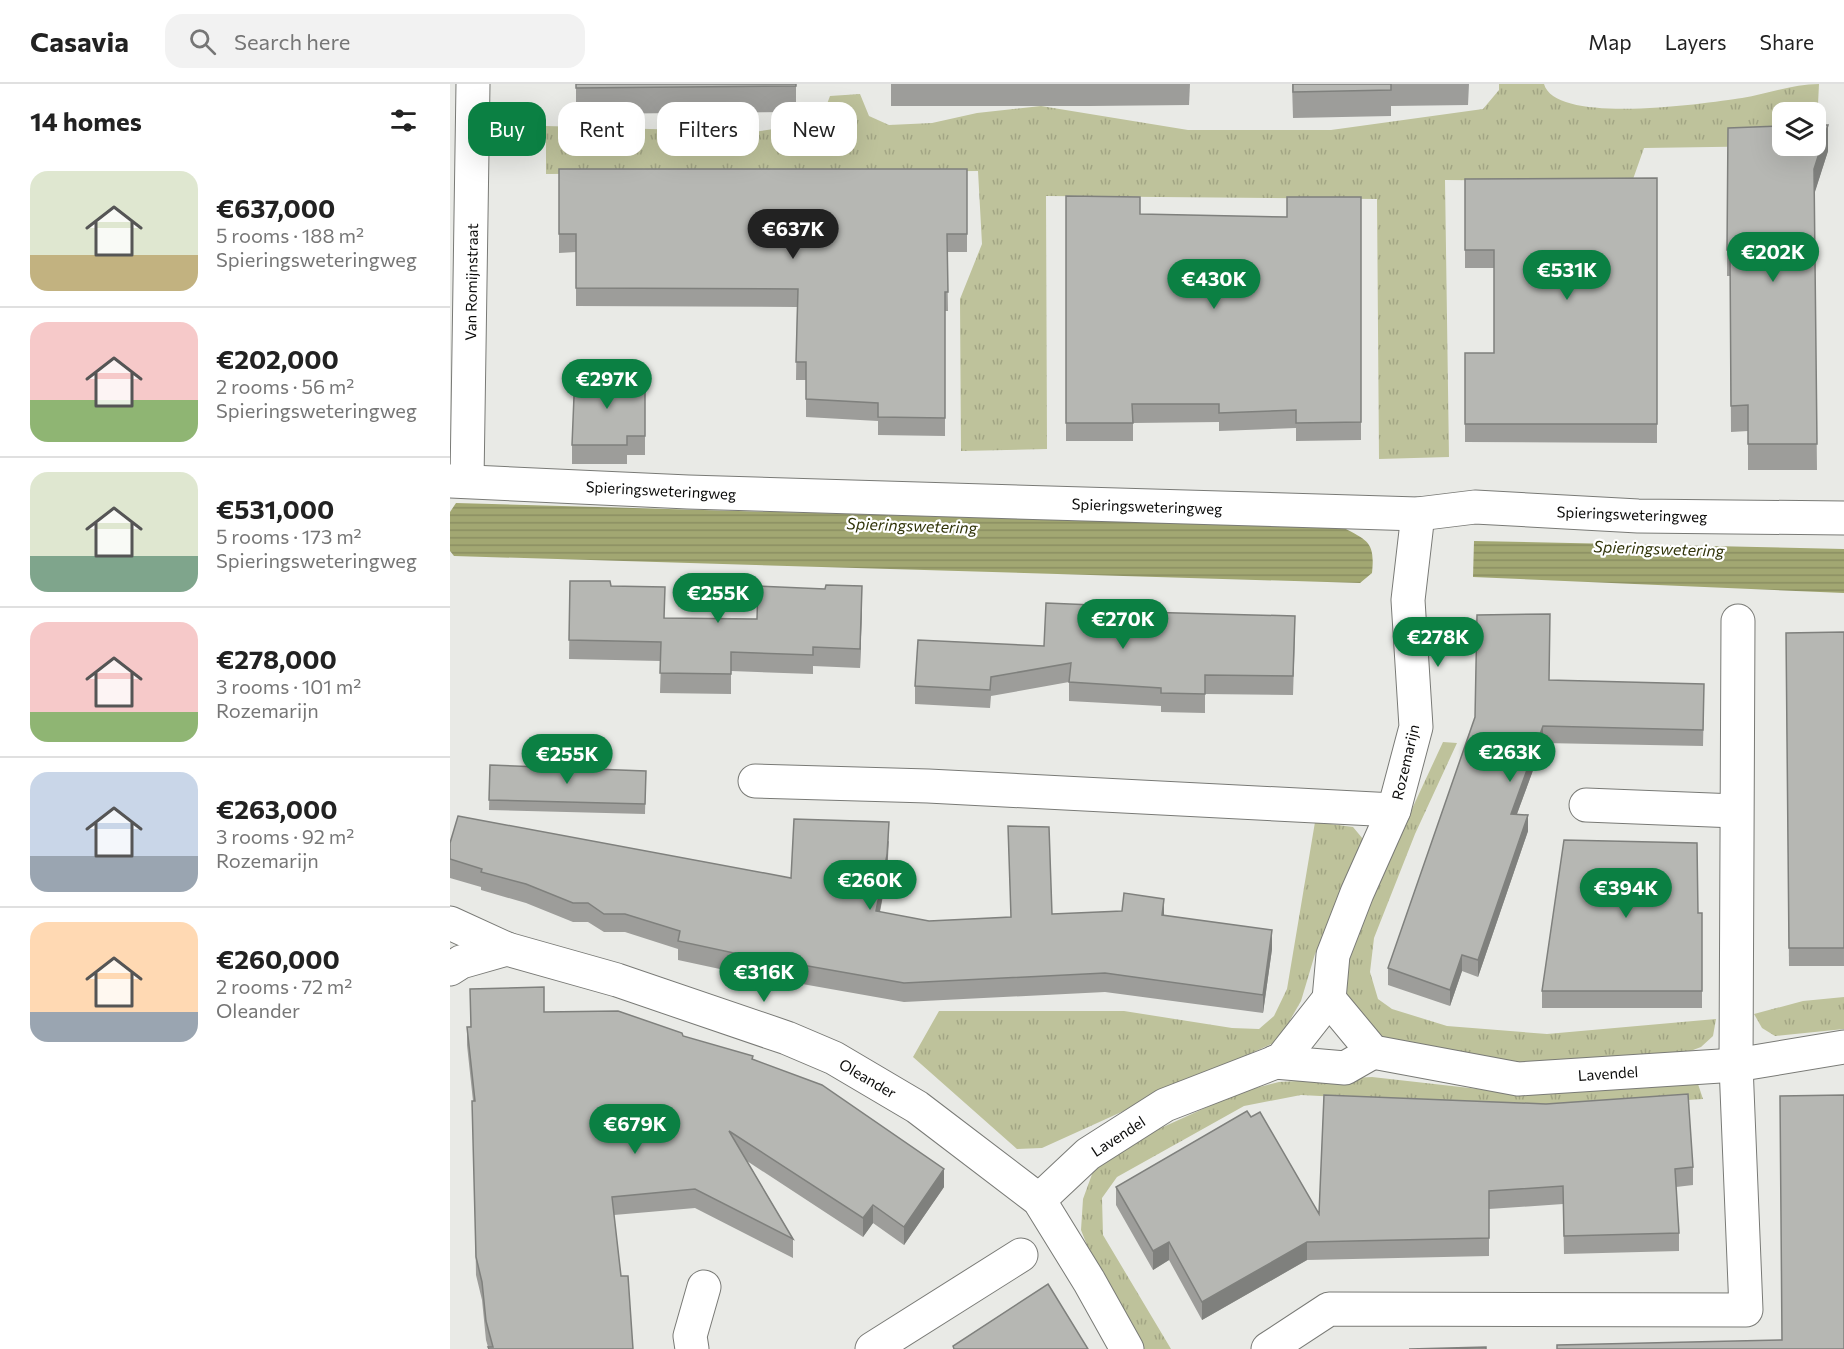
<!DOCTYPE html>
<html lang="en">
<head>
<meta charset="utf-8">
<style>
	:root { --surface:#fff; --page:#f2f2f2; --text:#222; --muted:#767676; --line:#e0e0e0; --accent:#0b8043 }
	body { margin:0; font-family:Commissioner,sans-serif; background:var(--page); color:var(--text); height:100vh; display:flex; flex-direction:column; font-size:22px; white-space:nowrap }
	* { box-sizing:border-box; margin:0 }
	p { font-size:20px; color:var(--muted) }
	.icon { flex:none; width:33px; height:33px; fill:none; stroke:currentColor; stroke-width:2; stroke-linecap:round; stroke-linejoin:round }
	.map { position:relative; flex:1; overflow:hidden }
	.drawer { display:flex; flex-direction:column; background:var(--surface); width:450px }
	.drawer>* { flex:none }
	.guide { position:absolute; left:18px; top:18px; width:570px; height:54px; display:flex; gap:12px }
	.fabs { position:absolute; left:1322px; top:18px; display:grid; gap:12px }
	.fabs a { display:grid; place-items:center; width:54px; height:54px; border-radius:12px; background:var(--surface); box-shadow:0 6px 24px #0002; font-size:30px }
	.price { position:absolute; translate:-50% -51px; padding:0 14px; border-radius:21px; background:var(--accent); color:#fff; font-size:20px; line-height:39px; filter:drop-shadow(0 2px 3px #0008) }
	.price::after { content:''; position:absolute; left:50%; top:36px; width:18px; height:14px; margin-left:-9px; background:inherit; clip-path:polygon(0 0,100% 0,50% 100%) }
	.price.selected { background:#222; color:#fff }
	ul { padding:0; list-style:none }
	li { display:flex; align-items:center; gap:18px; height:150px; padding:0 30px }
	li+li { border-top:2px solid var(--line) }
	li span { display:grid; place-items:center; flex:none; width:168px; height:120px; border-radius:18px; color:#555 }
	li>.icon { margin-inline-start:auto }
	span .icon { width:72px; height:72px; fill:#fffc; stroke-width:1 }
	li b { font-size:26px }
	h2 { display:flex; justify-content:space-between; align-items:center; height:72px; padding:0 30px; font-size:26px }
	.pill { padding:0 21px; border-radius:18px; background:var(--surface); box-shadow:0 6px 24px #0002; font-size:21px; line-height:54px }
	.pill.selected { background:var(--accent); color:#fff }
	header { display:flex; align-items:center; gap:36px; box-sizing:border-box; height:84px; padding:0 30px; background:var(--surface); border-bottom:2px solid var(--line) }
	header strong { font-size:28px }
	nav { display:flex; gap:33px; margin-inline-start:auto; font-size:21px }
	.search { width:420px; height:54px; background:var(--page); display:flex; align-items:center; gap:15px; box-sizing:border-box; padding:0 21px; border-radius:18px; color:var(--muted); font-size:22px }
	main { display:flex; flex:1; min-height:0 }
	.map>svg:first-child { display:block }
	.grass { fill:url(#grass-tufts) }
	.water { fill:url(#water-rules) }
	.lines { fill:none; stroke-linecap:round; stroke-linejoin:round }
	.minor-casing { stroke:#797a76; stroke-width:35 }
	.minor { stroke:#fff; stroke-width:33 }
	.wall { fill:#9d9d9a }
	.shaded-wall { fill:#7f807d }
	.building { fill:#b6b7b3; stroke:#7f807d; stroke-width:1.5 }
	.labels { text-anchor:middle; dominant-baseline:central; stroke-width:4.5; stroke-linejoin:round; paint-order:stroke }
	.street-label { font-size:15px; fill:#0b0b0a; stroke:#fff }
	.water-label { font-size:16px; font-style:italic; fill:#313409; stroke:#fff }
</style>
</head>
<body>
<header>
<strong>Casavia</strong>
<div class="search"><svg class="icon" aria-label="search" viewBox="0 0 24 24"><circle cx="10" cy="10" r="6"/><path d="M15 15l6 6"/></svg>Search here</div>
<nav><a>Map</a><a>Layers</a><a>Share</a></nav>
</header>
<main>
<section class="drawer">
<h2>14 homes<svg class="icon" aria-label="filters" viewBox="0 0 24 24"><path d="M4 7h16M4 17h16"/><circle cx="9" cy="7" r="2"/><circle cx="15" cy="17" r="2"/></svg></h2>
<ul>
<li><span style="background:linear-gradient(#dfe7d0 70%,#c2b280 0)"><svg class="icon" aria-label="home" viewBox="0 0 24 24"><path d="M3 11l9-7 9 7M6 9v11h12V9"/></svg></span><div><b>€637,000</b><p>5 rooms · 188 m²</p><p>Spieringsweteringweg</p></div></li>
<li><span style="background:linear-gradient(#f6c9c9 65%,#8fb573 0)"><svg class="icon" aria-label="home" viewBox="0 0 24 24"><path d="M3 11l9-7 9 7M6 9v11h12V9"/></svg></span><div><b>€202,000</b><p>2 rooms · 56 m²</p><p>Spieringsweteringweg</p></div></li>
<li><span style="background:linear-gradient(#dfe7d0 70%,#7fa58c 0)"><svg class="icon" aria-label="home" viewBox="0 0 24 24"><path d="M3 11l9-7 9 7M6 9v11h12V9"/></svg></span><div><b>€531,000</b><p>5 rooms · 173 m²</p><p>Spieringsweteringweg</p></div></li>
<li><span style="background:linear-gradient(#f6c9c9 75%,#8fb573 0)"><svg class="icon" aria-label="home" viewBox="0 0 24 24"><path d="M3 11l9-7 9 7M6 9v11h12V9"/></svg></span><div><b>€278,000</b><p>3 rooms · 101 m²</p><p>Rozemarijn</p></div></li>
<li><span style="background:linear-gradient(#c9d6e8 70%,#9aa5b1 0)"><svg class="icon" aria-label="home" viewBox="0 0 24 24"><path d="M3 11l9-7 9 7M6 9v11h12V9"/></svg></span><div><b>€263,000</b><p>3 rooms · 92 m²</p><p>Rozemarijn</p></div></li>
<li><span style="background:linear-gradient(#ffd9b3 75%,#9aa5b1 0)"><svg class="icon" aria-label="home" viewBox="0 0 24 24"><path d="M3 11l9-7 9 7M6 9v11h12V9"/></svg></span><div><b>€260,000</b><p>2 rooms · 72 m²</p><p>Oleander</p></div></li>
</ul>
</section>
<div class="map">
<svg width="1394" height="1265" viewBox="0 0 1394 1265">
	<defs>
		<pattern id="grass-tufts" width="24" height="20" patternUnits="userSpaceOnUse" patternTransform="scale(1.5)"><rect width="24" height="20" fill="#bec29b"/><path d="M3 7l-1-3M5 7V3M7 7l1-3M15 17l-1-3M17 17v-4M19 17l1-3" fill="none" stroke="#a2a584"/></pattern>
		<pattern id="water-rules" width="6" height="5" patternUnits="userSpaceOnUse" patternTransform="scale(1.5)"><rect width="6" height="5" fill="#a2a772"/><path d="M0 2.5h6" fill="none" stroke="#8a8e61"/></pattern>
	</defs>
	<rect width="100%" height="100%" fill="#e9eae6"/>
	<g class="grass">
		<path d="M 1049,0 L 1094,0 C 1106,42 1258,19 1292,14 C 1318,10 1343,0 1369,0 L 1366,61 L 1365,28 L 1332,28 L 1332,62 L 1335,62 L 1194,64 L 1182,98 L 995,96 L 999,373 L 929,375 L 927,115 L 596,112 L 597,365 L 511,367 L 510,215 L 532,160 L 528,87 L 96,90 L 96,42 L 304,48 L 350,41 L 374,28 L 380,12 L 410,10 L 419,32 L 439,41 L 482,39 L 527,29 L 591,22 L 738,46 L 881,46 L 1033,25 L 1049,6 Z"/>
		<path d="M 993,658 L 1007,659 L 965,750 L 924,854 L 920,888 L 928,915 L 942,925 L 997,942 L 1097,950 L 1266,935 L 1263,952 L 1251,963 L 1230,971 L 1116,978 L 1026,978 L 935,958 L 911,934 L 896,908 L 895,884 L 910,837 Z"/>
		<path d="M 865,738 L 903,743 L 913,755 L 912,771 L 865,870 L 851,917 L 828,957 L 592,1064 L 567,1065 L 463,973 L 489,927 L 674,927 L 782,944 L 809,945 L 824,932 L 837,905 Z"/>
		<path d="M 1394,913 L 1394,945 L 1325,952 L 1312,944 L 1304,930 L 1353,917 Z"/>
		<path d="M 922,993 L 1064,1009 L 1248,1000 L 1253,1015 L 1066,1027 L 966,1017 L 851,1011 L 794,1022 L 667,1093 L 652,1114 L 653,1151 L 721,1265 L 694,1265 L 644,1179 L 631,1146 L 633,1115 L 645,1082 L 689,1054 L 790,1008 L 829,998 Z"/>
	</g>
	<g class="water">
		<path d="M 6,419 L 894,444 C 919,457 925,459 922,489 L 910,499 L 4,472 L 0,467 L 0,428 Z"/>
		<path d="M 1024,457 L 1394,465 L 1394,509 L 1023,493 Z"/>
	</g>
	<g class="lines">
		<g class="minor-casing">
			<g id="minor">
				<path d="M 0,397 L 238,408 L 968,430 L 1025,423 L 1188,432 L 1394,434"/>
				<path d="M 17,397 L 23,0"/>
				<path d="M 305,697 L 478,702 L 944,726"/>
				<path d="M 1136,721 L 1286,727"/>
				<path d="M 0,839 L 57,865"/>
				<path d="M 0,885 L 11,878 L 57,865 L 167,896 L 337,954 L 384,974 L 467,1023 L 589,1116 L 639,1197 L 677,1265"/>
				<path d="M 879,915 L 923,968 L 1068,995 L 1286,981 L 1394,963"/>
				<path d="M 879,915 L 883,871 L 907,809 L 944,726 L 966,643 L 958,516 L 968,430"/>
				<path d="M 825,978 L 895,984 L 923,968"/>
				<path d="M 589,1116 L 638,1070 L 715,1021 L 831,976 L 879,915"/>
				<path d="M 242,1265 L 240,1252 L 254,1203"/>
				<path d="M 422,1265 L 571,1171"/>
				<path d="M 818,1265 L 879,1225 L 1296,1226 L 1286,981 L 1288,537"/>
			</g>
		</g>
		<use href="#minor" class="minor"/>
	</g>
	<g class="wall">
		<path d="M 126,0 L 346,0 L 346,28 L 126,30 Z"/>
		<path d="M 441,0 L 740,0 L 739,21 L 640,22 L 441,22 Z"/>
		<path d="M 842,0 L 1019,0 L 1018,21 L 941,22 L 941,32 L 843,34 Z"/>
		<path d="M 1278,44 L 1378,67 L 1364,110 L 1367,386 L 1298,386 L 1298,347 L 1281,348 L 1280,192 L 1277,192 Z"/>
		<path d="M 109,85 L 517,85 L 517,168 L 497,168 L 498,227 L 495,227 L 495,352 L 428,351 L 428,337 L 356,333 L 356,296 L 346,296 L 347,223 L 126,222 L 126,168 L 109,169 Z"/>
		<path d="M 1207,94 L 1207,359 L 1015,358 L 1015,269 L 1044,269 L 1044,184 L 1015,184 L 1015,95 Z"/>
		<path d="M 616,112 L 690,130 L 837,133 L 911,113 L 911,356 L 846,357 L 846,344 L 769,347 L 769,338 L 683,339 L 683,357 L 616,357 Z"/>
		<path d="M 178,306 L 195,306 L 195,371 L 177,371 L 177,380 L 122,380 L 122,361 Z"/>
		<path d="M 120,497 L 161,502 L 215,534 L 307,535 L 412,521 L 410,584 L 363,582 L 363,590 L 281,587 L 281,610 L 210,609 L 211,577 L 119,575 Z"/>
		<path d="M 691,528 L 845,550 L 843,611 L 755,610 L 755,629 L 711,628 L 711,622 L 619,617 L 619,598 L 541,612 L 540,624 L 465,620 L 465,602 L 594,562 Z"/>
		<path d="M 1394,548 L 1394,882 L 1339,882 L 1336,549 Z"/>
		<path d="M 1099,596 L 1254,616 L 1253,662 L 1093,659 L 1067,730 L 1078,747 L 1028,893 L 1012,887 L 1000,922 L 938,901 L 938,884 Z"/>
		<path d="M 40,681 L 196,687 L 195,730 L 39,726 Z"/>
		<path d="M 558,742 L 602,830 L 714,832 L 822,865 L 813,929 L 655,908 L 454,918 L 341,898 L 326,897 L 228,876 L 228,865 L 175,848 L 154,848 L 138,838 L 123,838 L 76,819 L 31,806 L 31,803 L 0,794 L 0,759 L 341,794 L 439,757 L 437,790 L 430,828 L 479,837 L 561,833 Z"/>
		<path d="M 1252,829 L 1252,924 L 1092,924 L 1092,907 Z"/>
		<path d="M 94,928 L 233,952 L 303,975 L 494,1103 L 454,1161 L 423,1139 L 413,1153 L 297,1077 L 343,1155 L 343,1174 L 245,1124 L 164,1131 L 171,1192 L 183,1265 L 38,1263 L 36,1256 L 32,1216 L 26,1191 L 23,1017 L 17,961 L 17,943 Z"/>
		<path d="M 874,1011 L 1243,1083 L 1243,1101 L 1226,1103 L 1229,1149 L 1229,1167 L 1114,1170 L 1113,1120 L 1039,1125 L 1039,1172 L 857,1176 L 752,1236 L 719,1176 L 703,1186 L 666,1121 L 666,1103 L 801,1033 L 869,1130 Z"/>
	</g>
	<g class="shaded-wall">
		<path d="M 1378,41 L 1378,67 L 1364,111 L 1364,85 Z"/>
		<path d="M 412,502 L 412,521 L 410,584 L 410,565 Z"/>
		<path d="M 1093,642 L 1093,659 L 1061,746 L 1061,730 Z"/>
		<path d="M 1078,731 L 1078,747 L 1028,893 L 1028,876 Z"/>
		<path d="M 439,738 L 437,790 L 426,846 L 426,827 Z"/>
		<path d="M 714,815 L 714,834 L 712,831 Z"/>
		<path d="M 822,846 L 822,865 L 813,929 L 813,911 Z"/>
		<path d="M 1012,871 L 1012,887 L 1000,922 L 1000,906 Z"/>
		<path d="M 494,1085 L 494,1103 L 454,1161 L 454,1143 Z"/>
		<path d="M 423,1121 L 423,1139 L 413,1153 L 413,1134 Z"/>
		<path d="M 719,1158 L 719,1176 L 703,1186 L 703,1167 Z"/>
		<path d="M 857,1158 L 857,1176 L 752,1236 L 752,1218 Z"/>
	</g>
	<g class="building">
		<path d="M 126,0 L 346,0 L 346,2 L 126,4 Z"/>
		<path d="M 843,0 L 941,0 L 941,6 L 843,8 Z"/>
		<path d="M 1365,41 L 1378,41 L 1364,85 L 1367,360 L 1298,360 L 1298,321 L 1281,322 L 1280,166 L 1277,166 L 1278,44 L 1332,42 L 1332,62 L 1365,62 Z"/>
		<path d="M 109,85 L 517,85 L 517,150 L 497,150 L 498,208 L 495,208 L 495,334 L 428,333 L 428,319 L 356,315 L 356,278 L 346,278 L 348,205 L 126,204 L 126,150 L 109,150 Z"/>
		<path d="M 1207,94 L 1207,340 L 1015,340 L 1015,269 L 1044,269 L 1044,166 L 1015,166 L 1015,95 Z"/>
		<path d="M 616,112 L 690,113 L 690,130 L 837,133 L 837,113 L 911,113 L 911,338 L 846,339 L 846,326 L 769,329 L 769,320 L 682,320 L 683,339 L 616,339 Z"/>
		<path d="M 125,288 L 178,289 L 178,306 L 195,306 L 195,352 L 177,352 L 177,361 L 122,361 Z"/>
		<path d="M 120,497 L 160,497 L 161,502 L 215,503 L 214,534 L 307,535 L 308,502 L 375,505 L 376,501 L 412,502 L 410,565 L 363,563 L 363,571 L 281,568 L 281,590 L 210,589 L 211,558 L 119,556 Z"/>
		<path d="M 596,519 L 691,523 L 691,528 L 845,532 L 843,592 L 755,591 L 755,610 L 711,609 L 711,604 L 619,598 L 621,579 L 541,593 L 540,606 L 465,602 L 468,556 L 594,562 Z"/>
		<path d="M 1100,530 L 1099,596 L 1254,600 L 1253,646 L 1093,642 L 1061,730 L 1078,731 L 1028,876 L 1012,871 L 1000,906 L 938,884 L 1025,633 L 1027,531 Z"/>
		<path d="M 1394,548 L 1394,864 L 1339,864 L 1336,549 Z"/>
		<path d="M 40,681 L 196,687 L 195,720 L 39,716 Z"/>
		<path d="M 8,732 L 341,794 L 344,735 L 439,738 L 437,771 L 426,827 L 479,837 L 561,833 L 558,742 L 599,743 L 602,830 L 672,827 L 674,809 L 714,815 L 712,831 L 822,846 L 813,911 L 655,889 L 454,899 L 341,879 L 326,878 L 228,857 L 230,847 L 175,830 L 154,830 L 138,819 L 123,819 L 76,800 L 31,788 L 32,785 L 0,775 L 0,759 Z"/>
		<path d="M 1114,756 L 1247,759 L 1248,829 L 1252,829 L 1252,907 L 1092,907 Z"/>
		<path d="M 94,903 L 94,928 L 168,927 L 232,949 L 233,952 L 303,972 L 302,975 L 372,1001 L 494,1085 L 454,1143 L 423,1121 L 413,1134 L 279,1047 L 343,1155 L 245,1105 L 162,1113 L 171,1192 L 178,1192 L 183,1265 L 39,1265 L 38,1263 L 43,1263 L 36,1237 L 32,1198 L 26,1173 L 22,1017 L 25,1017 L 17,943 L 21,943 L 20,905 Z"/>
		<path d="M 1238,1010 L 1243,1083 L 1225,1085 L 1229,1149 L 1114,1152 L 1113,1102 L 1039,1107 L 1039,1154 L 857,1158 L 752,1218 L 719,1158 L 703,1167 L 666,1103 L 797,1027 L 801,1033 L 810,1028 L 869,1130 L 874,1011 L 1096,1020 Z"/>
		<path d="M 1394,1011 L 1394,1265 L 1107,1265 L 1107,1261 L 1332,1256 L 1330,1012 Z"/>
		<path d="M 598,1200 L 638,1265 L 504,1265 L 503,1262 Z"/>
		<path d="M 1036,1263 L 1036,1265 L 959,1265 Z"/>
	</g>
	<g class="labels">
		<g class="street-label">
			<text transform="translate(21 198) rotate(-89)">Van Romijnstraat</text>
			<text transform="translate(211 406) rotate(3)">Spieringsweteringweg</text>
			<text transform="translate(697 422) rotate(2)">Spieringsweteringweg</text>
			<text transform="translate(1182 430) rotate(2)">Spieringsweteringweg</text>
			<text transform="translate(955 678) rotate(-77)">Rozemarijn</text>
			<text transform="translate(1158 989) rotate(-4)">Lavendel</text>
			<text transform="translate(418 994) rotate(30)">Oleander</text>
			<text transform="translate(668 1052) rotate(-33)">Lavendel</text>
		</g>
		<g class="water-label">
			<text transform="translate(462 441) rotate(2)">Spieringswetering</text>
			<text transform="translate(1209 464) rotate(2)">Spieringswetering</text>
		</g>
	</g>
</svg>
<div class="fabs">
<a><svg class="icon" aria-label="layers" viewBox="0 0 24 24"><path d="M12 4l9 5-9 5-9-5zM3 14l9 5 9-5"/></svg></a>
</div>
<b class="price selected" style="left:343px;top:176px">€637K</b>
<b class="price" style="left:1323px;top:199px">€202K</b>
<b class="price" style="left:1117px;top:217px">€531K</b>
<b class="price" style="left:764px;top:226px">€430K</b>
<b class="price" style="left:157px;top:326px">€297K</b>
<b class="price" style="left:268px;top:540px">€255K</b>
<b class="price" style="left:673px;top:566px">€270K</b>
<b class="price" style="left:988px;top:584px">€278K</b>
<b class="price" style="left:1060px;top:699px">€263K</b>
<b class="price" style="left:117px;top:701px">€255K</b>
<b class="price" style="left:420px;top:827px">€260K</b>
<b class="price" style="left:1176px;top:835px">€394K</b>
<b class="price" style="left:314px;top:919px">€316K</b>
<b class="price" style="left:185px;top:1071px">€679K</b>
<div class="guide">
<a class="pill selected">Buy</a>
<a class="pill">Rent</a>
<a class="pill">Filters</a>
<a class="pill">New</a>
</div>
</div>
</main>
</body>
</html>
